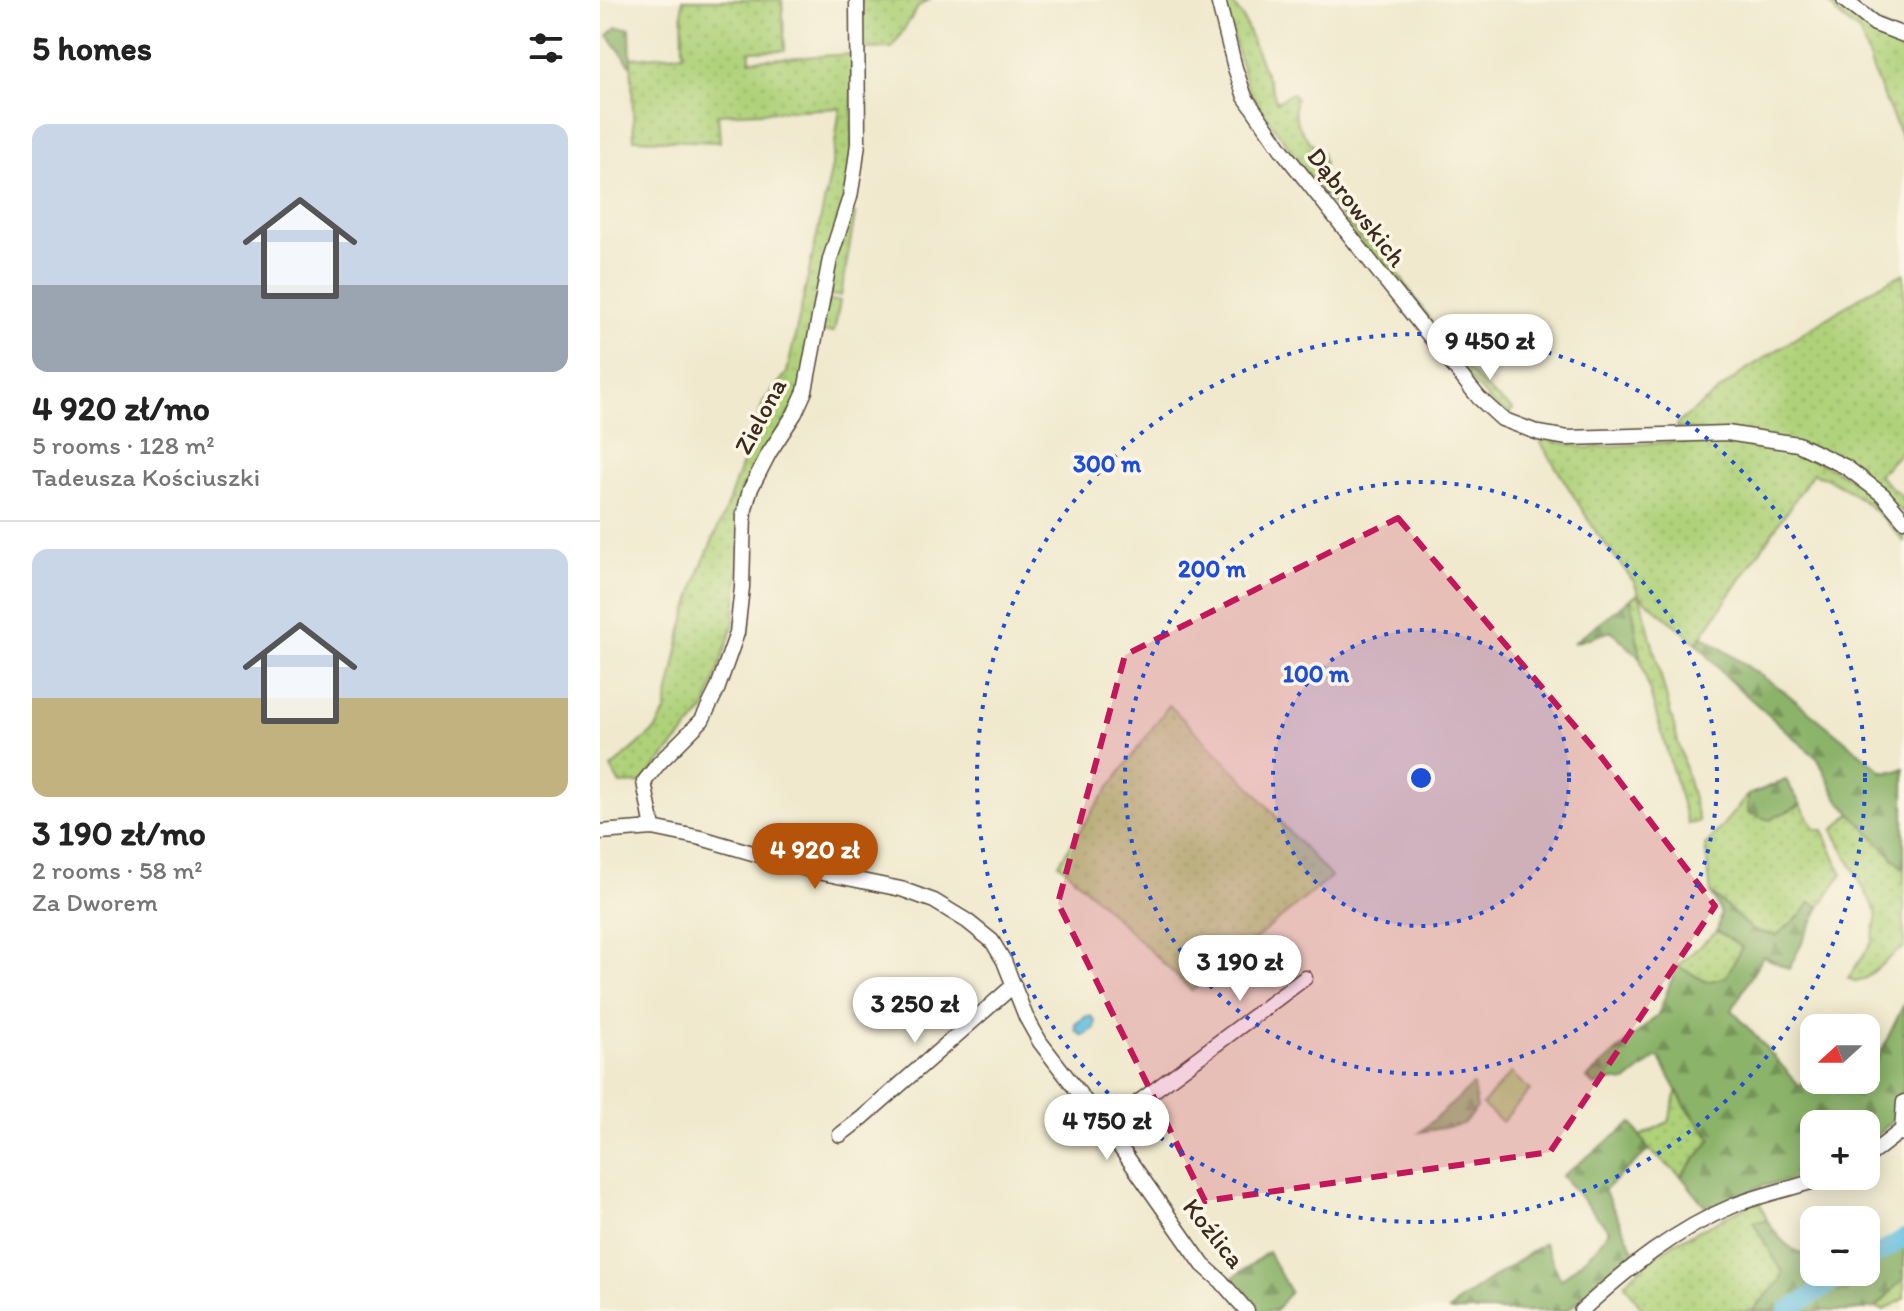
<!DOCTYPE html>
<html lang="en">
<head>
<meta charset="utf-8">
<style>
	:root { --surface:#fff; --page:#f2f2f2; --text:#222; --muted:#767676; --line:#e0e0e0; --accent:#b45309 }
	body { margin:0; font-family:Itim,sans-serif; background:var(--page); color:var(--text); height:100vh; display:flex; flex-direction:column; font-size:30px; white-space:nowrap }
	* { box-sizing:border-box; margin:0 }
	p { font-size:26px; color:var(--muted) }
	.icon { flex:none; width:44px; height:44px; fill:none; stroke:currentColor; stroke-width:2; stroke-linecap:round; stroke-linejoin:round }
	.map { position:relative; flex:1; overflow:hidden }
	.side { display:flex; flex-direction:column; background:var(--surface); width:600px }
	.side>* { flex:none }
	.needle { width:52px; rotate:249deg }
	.buttons { position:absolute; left:1200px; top:1014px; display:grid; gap:16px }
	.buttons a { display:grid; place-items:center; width:80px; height:80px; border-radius:16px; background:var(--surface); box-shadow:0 4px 20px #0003; font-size:40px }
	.price { position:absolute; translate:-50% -68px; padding:0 18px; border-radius:28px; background:#fff; color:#222; font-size:26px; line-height:52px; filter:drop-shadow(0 2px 4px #0008) }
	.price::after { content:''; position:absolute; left:50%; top:48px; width:24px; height:18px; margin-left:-12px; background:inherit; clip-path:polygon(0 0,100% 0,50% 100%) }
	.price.selected { background:var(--accent); color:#fff }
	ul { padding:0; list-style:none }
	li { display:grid; align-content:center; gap:16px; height:424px; padding:0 32px }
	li+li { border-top:2px solid var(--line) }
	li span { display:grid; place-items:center; height:248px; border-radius:16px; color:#555 }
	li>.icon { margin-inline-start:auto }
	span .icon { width:144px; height:144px; fill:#fffc; stroke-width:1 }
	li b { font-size:34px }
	h2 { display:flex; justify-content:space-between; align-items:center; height:96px; padding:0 32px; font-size:34px }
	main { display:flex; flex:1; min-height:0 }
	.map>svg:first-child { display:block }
	.grass { fill:url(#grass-dots); stroke:#757e4c; stroke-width:2 }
	.forest { fill:url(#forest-firs); stroke:#636e44; stroke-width:2 }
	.pitch { fill:#afd179; stroke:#757e4c; stroke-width:2 }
	.water { fill:url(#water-ripples); stroke:#507580; stroke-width:2 }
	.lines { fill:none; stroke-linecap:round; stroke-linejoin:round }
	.river { stroke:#64c0e2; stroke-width:18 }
	.minor-casing { stroke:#564738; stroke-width:17 }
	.minor { stroke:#fff; stroke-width:14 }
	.marked { fill:#c2185b; fill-opacity:0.2; stroke:#c2185b; stroke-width:6; stroke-dasharray:16 10; stroke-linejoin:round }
	.ring { fill:none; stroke:#1d4ed8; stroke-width:4; stroke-dasharray:4 8 }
	.labels { text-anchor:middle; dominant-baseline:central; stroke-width:7; stroke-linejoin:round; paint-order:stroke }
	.street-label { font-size:26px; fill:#3b2a1e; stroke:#fcf5e5 }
	.centre { fill:#1d4ed8; stroke:#fcf5e5; stroke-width:4 }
	.ring-label { font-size:24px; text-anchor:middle; font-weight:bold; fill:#1d4ed8; stroke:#fcf5e5; stroke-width:7; stroke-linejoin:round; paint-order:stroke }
</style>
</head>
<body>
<main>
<section class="side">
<h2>5 homes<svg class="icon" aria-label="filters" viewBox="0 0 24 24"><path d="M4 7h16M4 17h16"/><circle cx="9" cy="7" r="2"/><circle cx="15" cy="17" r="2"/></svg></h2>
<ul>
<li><span style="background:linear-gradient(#c9d6e8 65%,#9aa5b1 0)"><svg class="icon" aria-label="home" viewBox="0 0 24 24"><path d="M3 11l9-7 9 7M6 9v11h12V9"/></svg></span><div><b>4 920 zł/mo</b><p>5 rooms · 128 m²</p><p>Tadeusza Kościuszki</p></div></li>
<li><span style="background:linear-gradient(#c9d6e8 60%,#c2b280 0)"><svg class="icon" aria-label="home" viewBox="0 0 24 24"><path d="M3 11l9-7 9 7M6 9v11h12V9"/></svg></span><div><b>3 190 zł/mo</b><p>2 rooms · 58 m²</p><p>Za Dworem</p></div></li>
</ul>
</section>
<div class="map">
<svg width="1304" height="1311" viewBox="0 0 1304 1311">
	<defs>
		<pattern id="grass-dots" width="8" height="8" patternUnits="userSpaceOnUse" patternTransform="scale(2)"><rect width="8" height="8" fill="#afd179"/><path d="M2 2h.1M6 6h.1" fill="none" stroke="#97b468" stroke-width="1.8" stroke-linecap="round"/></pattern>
		<pattern id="forest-firs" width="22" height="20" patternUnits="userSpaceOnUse" patternTransform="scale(2)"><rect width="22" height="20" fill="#8bb369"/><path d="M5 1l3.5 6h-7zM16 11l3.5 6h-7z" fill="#739256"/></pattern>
		<pattern id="water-ripples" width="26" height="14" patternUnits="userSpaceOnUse" patternTransform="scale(2)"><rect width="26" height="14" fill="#64c0e2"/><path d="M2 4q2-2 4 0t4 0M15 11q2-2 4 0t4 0" fill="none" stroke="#549cb7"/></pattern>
	</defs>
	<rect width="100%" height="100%" fill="#fcf5e5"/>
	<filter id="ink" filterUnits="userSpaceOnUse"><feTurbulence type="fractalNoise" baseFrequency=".0125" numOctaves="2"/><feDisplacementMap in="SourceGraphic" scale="16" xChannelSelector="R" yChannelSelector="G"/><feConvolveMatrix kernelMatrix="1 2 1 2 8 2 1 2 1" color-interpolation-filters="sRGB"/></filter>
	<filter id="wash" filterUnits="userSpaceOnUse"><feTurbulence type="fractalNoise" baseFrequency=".006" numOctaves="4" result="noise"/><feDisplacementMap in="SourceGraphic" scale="32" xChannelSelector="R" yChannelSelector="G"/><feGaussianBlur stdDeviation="1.8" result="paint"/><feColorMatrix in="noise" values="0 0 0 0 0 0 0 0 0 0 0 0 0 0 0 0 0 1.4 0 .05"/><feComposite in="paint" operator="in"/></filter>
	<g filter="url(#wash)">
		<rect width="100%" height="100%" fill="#f0e9ce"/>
		<g class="grass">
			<path d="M 82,0 L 182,0 L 185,50 L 150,51 L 150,60 L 252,54 L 252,147 L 250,168 L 201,392 L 149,485 L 142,485 L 140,491 L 146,493 L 134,623 L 106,708 L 42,783 L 20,784 L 11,768 L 56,729 L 65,712 L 82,630 L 100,569 L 124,514 L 164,401 L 187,373 L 231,171 L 240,108 L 118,114 L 120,142 L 34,139 L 31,58 L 83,54 Z"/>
			<path d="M 261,0 L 329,0 L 319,6 L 292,48 L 261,49 Z"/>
			<path d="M 623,0 L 633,0 L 634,5 L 643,18 L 677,102 L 692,93 L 696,99 C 689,119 707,141 722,154 L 724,165 L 715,167 L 717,172 C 744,206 772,239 798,274 C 830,318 866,380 913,409 L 909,414 L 894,405 L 866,375 L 704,169 L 648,90 Z"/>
			<path d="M 1227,0 L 1240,0 L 1304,41 L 1304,142 L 1277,82 L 1260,33 L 1237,14 Z"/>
			<path d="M 255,214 L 241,296 L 226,295 L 247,215 Z"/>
			<path d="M 1304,273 L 1304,449 L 1278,475 L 1304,499 L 1304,513 L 1221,450 L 1076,428 L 1078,423 L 1144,371 L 1274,288 Z"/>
			<path d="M 230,301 L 240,301 L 234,332 L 219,332 L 225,302 Z"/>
			<path d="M 943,439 L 986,448 L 1083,441 L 1152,443 L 1216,461 L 1247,476 L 1281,502 L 1304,528 L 1304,542 C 1284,515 1246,483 1213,473 L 1097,643 L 1040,596 L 1099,822 L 1088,824 L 1040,658 L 1031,598 L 1039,594 L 1034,582 L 996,532 L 941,443 Z"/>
			<path d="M 569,705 L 650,786 L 691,834 L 731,877 L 592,991 L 459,863 L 494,809 Z"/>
			<path d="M 1186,780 L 1216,830 L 1223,830 L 1242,874 L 1220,907 L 1210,902 L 1202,914 L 1177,936 L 1152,930 L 1111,893 L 1105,846 L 1148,795 Z"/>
			<path d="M 1251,813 L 1304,869 L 1304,948 L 1298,951 L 1266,978 L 1257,982 L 1248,978 L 1272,942 L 1277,914 L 1233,830 Z"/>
			<path d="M 1117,931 L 1143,947 L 1126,977 L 1107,982 L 1077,966 Z"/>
			<path d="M 1077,1092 L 1086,1107 L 1112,1139 L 1081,1176 L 1049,1150 L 1040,1136 L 1068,1122 Z"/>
			<path d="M 1159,1200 L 1167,1220 L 1153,1222 L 1183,1273 L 1181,1280 L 1152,1311 L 1044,1311 L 1024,1283 L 1050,1260 L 1074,1243 Z"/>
			<path d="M 1304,1277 L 1304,1299 L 1284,1310 L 1276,1308 Z"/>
		</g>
		<g class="forest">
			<path d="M 16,27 L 30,28 L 31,66 L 8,35 Z"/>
			<path d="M 1031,598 L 1040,658 L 1012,631 L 973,643 Z"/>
			<path d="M 1103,636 L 1185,692 L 1282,771 L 1297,771 L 1304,768 L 1304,869 L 1238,799 L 1218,759 L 1126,677 L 1097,643 Z"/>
			<path d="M 1186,780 L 1201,805 L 1169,820 L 1148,813 L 1148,795 Z"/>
			<path d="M 1111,893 L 1152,930 L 1176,936 L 1202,914 L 1210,902 L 1220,907 L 1189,969 L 1163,956 L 1132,1010 L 1199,1085 L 1214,1080 L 1247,1080 L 1243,1089 L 1259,1097 L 1304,1004 L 1304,1087 L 1295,1117 L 1266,1149 L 1266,1124 L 1214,1124 L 1214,1175 L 1162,1186 L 1108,1210 L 1081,1176 L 1112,1139 L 1086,1107 L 1060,1059 L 1056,1058 L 1026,1082 L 1011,1080 L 995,1086 L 987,1078 L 1058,1015 L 1077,966 L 1107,982 L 1126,977 L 1142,947 L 1117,931 L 1121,913 Z"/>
			<path d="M 873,1085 L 877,1108 L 863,1124 L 820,1132 Z"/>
			<path d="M 1032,1123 L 1049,1150 L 1004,1190 L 1036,1254 L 966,1311 L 849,1311 L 859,1301 L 944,1243 L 961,1280 L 996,1248 L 1009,1230 L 962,1176 Z"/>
			<path d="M 1167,1220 C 1180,1241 1190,1251 1214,1258 L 1214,1272 L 1266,1272 L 1266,1255 L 1304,1231 L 1304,1277 L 1276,1308 L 1250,1311 L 1152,1311 L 1181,1280 L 1183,1273 L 1153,1222 Z"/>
			<path d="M 668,1252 L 690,1292 L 675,1311 L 655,1311 L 630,1280 Z"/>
		</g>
		<path class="pitch" d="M 911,1073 L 930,1090 L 902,1122 L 882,1105 Z"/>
		<path class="water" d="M 487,1016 L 492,1017 L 495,1021 L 495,1028 L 483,1036 L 476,1031 L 475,1024 Z"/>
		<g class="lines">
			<g class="river">
				<path d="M 1266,1261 L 1304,1238"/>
				<path d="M 1187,1311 L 1248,1272"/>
			</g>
		</g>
	</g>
	<g filter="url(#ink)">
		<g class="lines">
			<g class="minor-casing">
				<g id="minor">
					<path d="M 618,0 L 635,68 L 645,97 L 682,150 L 866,382 L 879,398 L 902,419 L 939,433 L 968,438 L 1127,433 L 1198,444 L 1246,467 L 1283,495 L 1304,520"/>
					<path d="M 1244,0 L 1275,24 L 1304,35"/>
					<path d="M 53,828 L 44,782 L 59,763 L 102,720 L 117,690 L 137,633 L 142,587 L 144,513 L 150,490 L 169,453 L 195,413 L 205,391 L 230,259 L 250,197 L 255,167 L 258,143 L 257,0"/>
					<path d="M 0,832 L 53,828 L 101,838 L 218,872 L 301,889 L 334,901 L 367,921 L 392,941 L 404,961 L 426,1017 L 440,1042 L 515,1140 L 603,1265 L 621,1281 L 647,1311"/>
					<path d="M 1304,1102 L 1302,1130 L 1304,1134"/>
					<path d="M 505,1127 L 705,978"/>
					<path d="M 240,1135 L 262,1118 L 414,985"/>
					<path d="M 1266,1158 L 1302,1130"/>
					<path d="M 981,1311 C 1028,1268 1075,1230 1135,1205 C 1166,1193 1199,1187 1230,1176"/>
				</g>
			</g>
			<use href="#minor" class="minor"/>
		</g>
	</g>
	<path class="marked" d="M 798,518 L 1002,758 L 1115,906 L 950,1152 L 605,1201 L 458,903 L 525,655 Z"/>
	<circle cx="821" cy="778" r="148" fill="#1d4ed8" fill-opacity=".12"/>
	<g class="ring">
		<circle cx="821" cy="778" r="148"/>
		<circle cx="821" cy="778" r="296"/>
		<circle cx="821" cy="778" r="444"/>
	</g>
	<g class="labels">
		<g class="street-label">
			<text transform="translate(757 207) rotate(52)">Dąbrowskich</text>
			<text transform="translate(160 416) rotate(-62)">Zielona</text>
			<text transform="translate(614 1233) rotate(51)">Koźlica</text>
		</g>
	</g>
	<circle cx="821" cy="778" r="12" class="centre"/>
	<g class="ring-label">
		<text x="507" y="472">300 m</text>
		<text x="612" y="577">200 m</text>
		<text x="716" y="682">100 m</text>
	</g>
</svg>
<div class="buttons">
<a><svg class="needle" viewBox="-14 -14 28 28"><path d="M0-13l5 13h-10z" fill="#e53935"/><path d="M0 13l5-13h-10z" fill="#767676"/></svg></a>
<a>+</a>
<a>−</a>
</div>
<b class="price" style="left:890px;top:382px">9 450 zł</b>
<b class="price selected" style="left:215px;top:891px">4 920 zł</b>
<b class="price" style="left:640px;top:1003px">3 190 zł</b>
<b class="price" style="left:315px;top:1045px">3 250 zł</b>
<b class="price" style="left:507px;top:1162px">4 750 zł</b>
</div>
</main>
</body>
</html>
